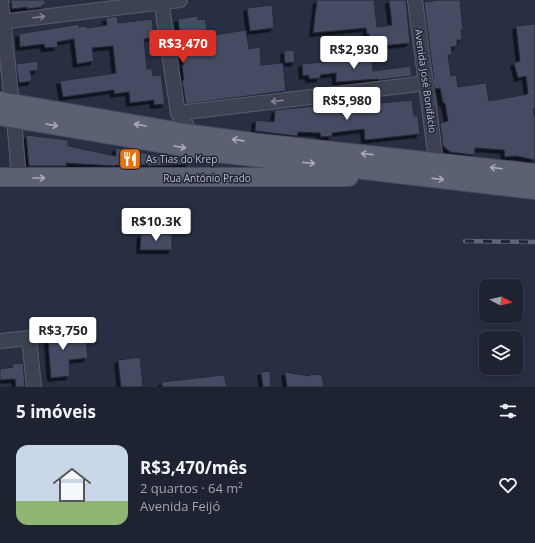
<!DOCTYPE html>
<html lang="pt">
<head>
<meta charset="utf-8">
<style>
	:root { --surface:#1e2332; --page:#2b2f3e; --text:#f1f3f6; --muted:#a1a4ac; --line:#3c404d; --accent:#d93025 }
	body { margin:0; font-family:"Open Sans",sans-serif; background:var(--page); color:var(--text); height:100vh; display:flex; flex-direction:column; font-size:15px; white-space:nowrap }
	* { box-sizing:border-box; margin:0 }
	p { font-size:13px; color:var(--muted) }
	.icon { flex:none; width:22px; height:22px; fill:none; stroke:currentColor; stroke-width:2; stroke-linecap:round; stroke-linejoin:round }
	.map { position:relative; height:387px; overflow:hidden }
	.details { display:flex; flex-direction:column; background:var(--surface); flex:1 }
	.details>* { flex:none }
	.needle { width:26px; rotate:97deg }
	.tools { position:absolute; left:479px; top:279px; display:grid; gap:8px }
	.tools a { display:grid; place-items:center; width:44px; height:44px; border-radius:8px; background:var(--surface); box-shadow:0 2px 6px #0003,0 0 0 1px var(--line); font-size:20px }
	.price { position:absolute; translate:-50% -34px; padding:0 9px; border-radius:4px; background:#fff; color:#222; font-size:13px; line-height:26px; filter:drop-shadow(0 1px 2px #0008) }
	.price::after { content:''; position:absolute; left:50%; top:24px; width:12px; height:9px; margin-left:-6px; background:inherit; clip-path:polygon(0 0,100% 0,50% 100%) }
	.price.selected { background:var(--accent); color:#fff }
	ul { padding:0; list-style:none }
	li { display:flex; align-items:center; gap:12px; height:100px; padding:0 16px }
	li+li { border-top:1px solid var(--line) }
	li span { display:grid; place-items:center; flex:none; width:112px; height:80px; border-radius:12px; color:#555 }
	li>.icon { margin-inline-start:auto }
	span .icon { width:48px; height:48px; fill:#fffc; stroke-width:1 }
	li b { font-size:17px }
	h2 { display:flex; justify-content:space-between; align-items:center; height:48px; padding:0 16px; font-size:17px }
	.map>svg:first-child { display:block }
	.building { fill:#454c63; stroke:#23293a; filter:url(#shadow) }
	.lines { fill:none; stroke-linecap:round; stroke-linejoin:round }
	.minor-casing { stroke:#585d6d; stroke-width:16 }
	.major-casing { stroke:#464b5c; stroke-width:20 }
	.minor { stroke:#3d4253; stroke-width:14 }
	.major { stroke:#5b6173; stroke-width:18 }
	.rail-casing { stroke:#5f657a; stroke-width:4.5 }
	.rail { stroke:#212739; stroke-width:3; stroke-dasharray:9; stroke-linecap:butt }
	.oneway { stroke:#828696 }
	.oneway2 { stroke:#a7abbb }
	.labels { text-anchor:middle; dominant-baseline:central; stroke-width:3; stroke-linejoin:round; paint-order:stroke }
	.street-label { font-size:10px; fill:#babecd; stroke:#212739 }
	.poi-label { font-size:10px; fill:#babecd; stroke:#212739; text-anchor:start }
</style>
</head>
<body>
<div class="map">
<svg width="535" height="387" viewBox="0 0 535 387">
	<defs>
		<filter id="shadow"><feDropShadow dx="-3.5" dy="3.5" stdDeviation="0" flood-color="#0009"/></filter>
	</defs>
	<rect width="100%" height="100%" fill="#282f43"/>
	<g class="building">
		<path d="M 11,0 L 45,0 L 45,5 L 42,5 L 42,7 L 27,9 L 27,7 L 12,9 Z"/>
		<path d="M 317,0 L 374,0 L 377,27 L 392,25 L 389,0 L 406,0 L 410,43 L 371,47 L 369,34 L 367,34 L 366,28 L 313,33 Z"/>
		<path d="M 440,0 L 460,0 L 463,30 L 461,30 L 462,40 L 457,40 L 457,46 L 451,47 L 452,55 L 448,55 L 451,76 L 456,75 L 458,87 L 486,83 L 489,101 L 528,94 L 526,76 L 518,78 L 514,63 L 520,61 L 516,26 L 535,24 L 535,109 L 533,109 L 535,120 L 535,160 L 516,156 L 505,157 L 504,150 L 475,148 L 474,155 L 450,152 L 443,146 L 440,123 L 448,121 L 445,103 L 443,103 L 440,88 L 435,89 L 424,2 Z"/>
		<path d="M 272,5 L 274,28 L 250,31 L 247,8 Z"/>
		<path d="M 117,16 L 118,23 L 152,19 L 154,37 L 144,39 L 147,69 L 152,69 L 153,76 L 161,75 L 165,104 L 154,105 L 154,100 L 130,103 L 129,92 L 114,94 L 114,90 L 63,97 L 60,81 L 116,73 L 113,46 L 92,48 L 94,61 L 77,64 L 74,39 L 57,42 L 58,47 L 45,48 L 44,44 L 20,47 L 19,34 L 79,24 L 79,27 L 87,26 L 87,28 L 107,25 L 106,18 Z"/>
		<path d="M 198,16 L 198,20 L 205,19 L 208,36 L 246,30 L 249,49 L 260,47 L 261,65 L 283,63 L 286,91 L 186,104 L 182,81 L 184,80 L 182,65 L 184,65 L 178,19 Z"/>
		<path d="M 294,50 L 295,62 L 285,63 L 284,51 Z"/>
		<path d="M 372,54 L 373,71 L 410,66 L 412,76 L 379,80 L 378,79 L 336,82 L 336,73 L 320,75 L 320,78 L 309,79 L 309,75 L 303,76 L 302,64 L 335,61 L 347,59 L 347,56 Z"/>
		<path d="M 38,61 L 38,70 L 30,71 L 32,81 L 19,83 L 16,64 Z"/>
		<path d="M 412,100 L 414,116 L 418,116 L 420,134 L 365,140 L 364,129 L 332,133 L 332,136 L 321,137 L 320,133 L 298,132 L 297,136 L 255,131 L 256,120 L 274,122 L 275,110 L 315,106 L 315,113 L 362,107 L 361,105 Z"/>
		<path d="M 26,135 L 68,140 L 68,146 L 116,156 L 116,148 L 189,161 L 189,164 L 148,166 L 149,165 L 115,165 L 115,166 L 66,163 L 66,166 L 29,166 Z"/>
		<path d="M 141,234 L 172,234 L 172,250 L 140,250 Z"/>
		<path d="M 67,325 L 68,342 L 86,341 L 88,358 L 69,360 L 70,376 L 51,378 L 47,327 Z"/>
		<path d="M 140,357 L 143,387 L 121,387 L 118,360 Z"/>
		<path d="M 23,363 L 25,387 L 16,387 L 15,379 L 0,380 L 0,369 L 13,367 L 12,364 Z"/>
		<path d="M 270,371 L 271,387 L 263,387 L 261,372 Z"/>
		<path d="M 285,372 L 310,376 L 310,374 L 322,375 L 324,387 L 287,387 Z"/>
		<path d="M 224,375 L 227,387 L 162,387 L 162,382 Z"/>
	</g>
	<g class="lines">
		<g class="minor-casing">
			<g id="minor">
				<path d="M 1,0 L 12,103"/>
				<path d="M 161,0 L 178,113 L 192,134"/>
				<path d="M 415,0 L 436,161"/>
				<path d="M 0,22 L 180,0"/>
				<path d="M 178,113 L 427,83"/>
				<path d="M 14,119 L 19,178"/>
				<path d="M 0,341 L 29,338 L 34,387"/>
			</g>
		</g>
		<g class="major-casing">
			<g id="major">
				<path d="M 0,101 L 192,134 L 252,142 L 535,173"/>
				<path d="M 0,116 L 217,153 L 535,190"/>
				<path d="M 0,177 L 349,177"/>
			</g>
		</g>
		<use href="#minor" class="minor"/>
		<use href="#major" class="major"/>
		<g class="rail-casing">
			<path id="rail" d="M 465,241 L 535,242"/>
		</g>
		<use href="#rail" class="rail"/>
	</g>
	<defs><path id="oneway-shaft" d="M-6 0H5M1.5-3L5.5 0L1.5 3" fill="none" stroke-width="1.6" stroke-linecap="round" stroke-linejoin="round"/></defs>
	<g class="oneway">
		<use href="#oneway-shaft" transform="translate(39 17) rotate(-7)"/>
		<use href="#oneway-shaft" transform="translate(277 101) rotate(173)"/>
	</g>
	<g class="oneway2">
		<use href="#oneway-shaft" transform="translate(52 125) rotate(10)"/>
		<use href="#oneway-shaft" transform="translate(140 125) rotate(-170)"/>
		<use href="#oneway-shaft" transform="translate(238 140) rotate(-172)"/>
		<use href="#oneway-shaft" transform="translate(180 147) rotate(10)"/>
		<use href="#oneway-shaft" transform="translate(367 154) rotate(-174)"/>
		<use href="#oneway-shaft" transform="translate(309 163) rotate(6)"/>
		<use href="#oneway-shaft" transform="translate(496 168) rotate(-173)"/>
		<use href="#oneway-shaft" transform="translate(39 178)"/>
		<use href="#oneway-shaft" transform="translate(438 179) rotate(6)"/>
	</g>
	<defs>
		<g id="restaurant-square" transform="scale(1.15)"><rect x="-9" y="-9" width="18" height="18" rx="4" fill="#e8710a" stroke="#212739"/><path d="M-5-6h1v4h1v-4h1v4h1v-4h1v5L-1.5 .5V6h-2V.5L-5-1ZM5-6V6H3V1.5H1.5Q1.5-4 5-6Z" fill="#fff"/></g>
	</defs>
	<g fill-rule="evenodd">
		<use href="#restaurant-square" x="130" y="159"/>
	</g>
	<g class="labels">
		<g class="street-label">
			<text transform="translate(426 81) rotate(82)">Avenida José Bonifácio</text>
			<text x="207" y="178">Rua Antônio Prado</text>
		</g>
		<g class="poi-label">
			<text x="146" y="159">As Tias do Krep</text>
		</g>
	</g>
</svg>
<div class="tools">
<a><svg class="needle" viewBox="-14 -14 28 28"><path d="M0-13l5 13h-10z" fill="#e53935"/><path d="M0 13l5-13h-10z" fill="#a1a4ac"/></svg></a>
<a><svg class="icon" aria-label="layers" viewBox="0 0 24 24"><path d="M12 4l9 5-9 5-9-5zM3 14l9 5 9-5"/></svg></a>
</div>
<b class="price selected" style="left:183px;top:64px">R$3,470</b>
<b class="price" style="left:354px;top:70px">R$2,930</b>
<b class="price" style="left:347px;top:121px">R$5,980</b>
<b class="price" style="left:156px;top:242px">R$10.3K</b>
<b class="price" style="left:63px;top:351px">R$3,750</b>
</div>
<section class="details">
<h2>5 imóveis<svg class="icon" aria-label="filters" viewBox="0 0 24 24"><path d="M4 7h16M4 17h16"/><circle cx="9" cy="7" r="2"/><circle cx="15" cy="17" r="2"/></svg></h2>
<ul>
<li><span style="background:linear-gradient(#c9d6e8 70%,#8fb573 0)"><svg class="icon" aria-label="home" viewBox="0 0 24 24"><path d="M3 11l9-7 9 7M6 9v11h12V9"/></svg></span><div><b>R$3,470/mês</b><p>2 quartos · 64 m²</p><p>Avenida Feijó</p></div><svg class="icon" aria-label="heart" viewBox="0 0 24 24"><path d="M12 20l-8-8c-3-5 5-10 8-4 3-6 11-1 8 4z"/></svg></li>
</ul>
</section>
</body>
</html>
